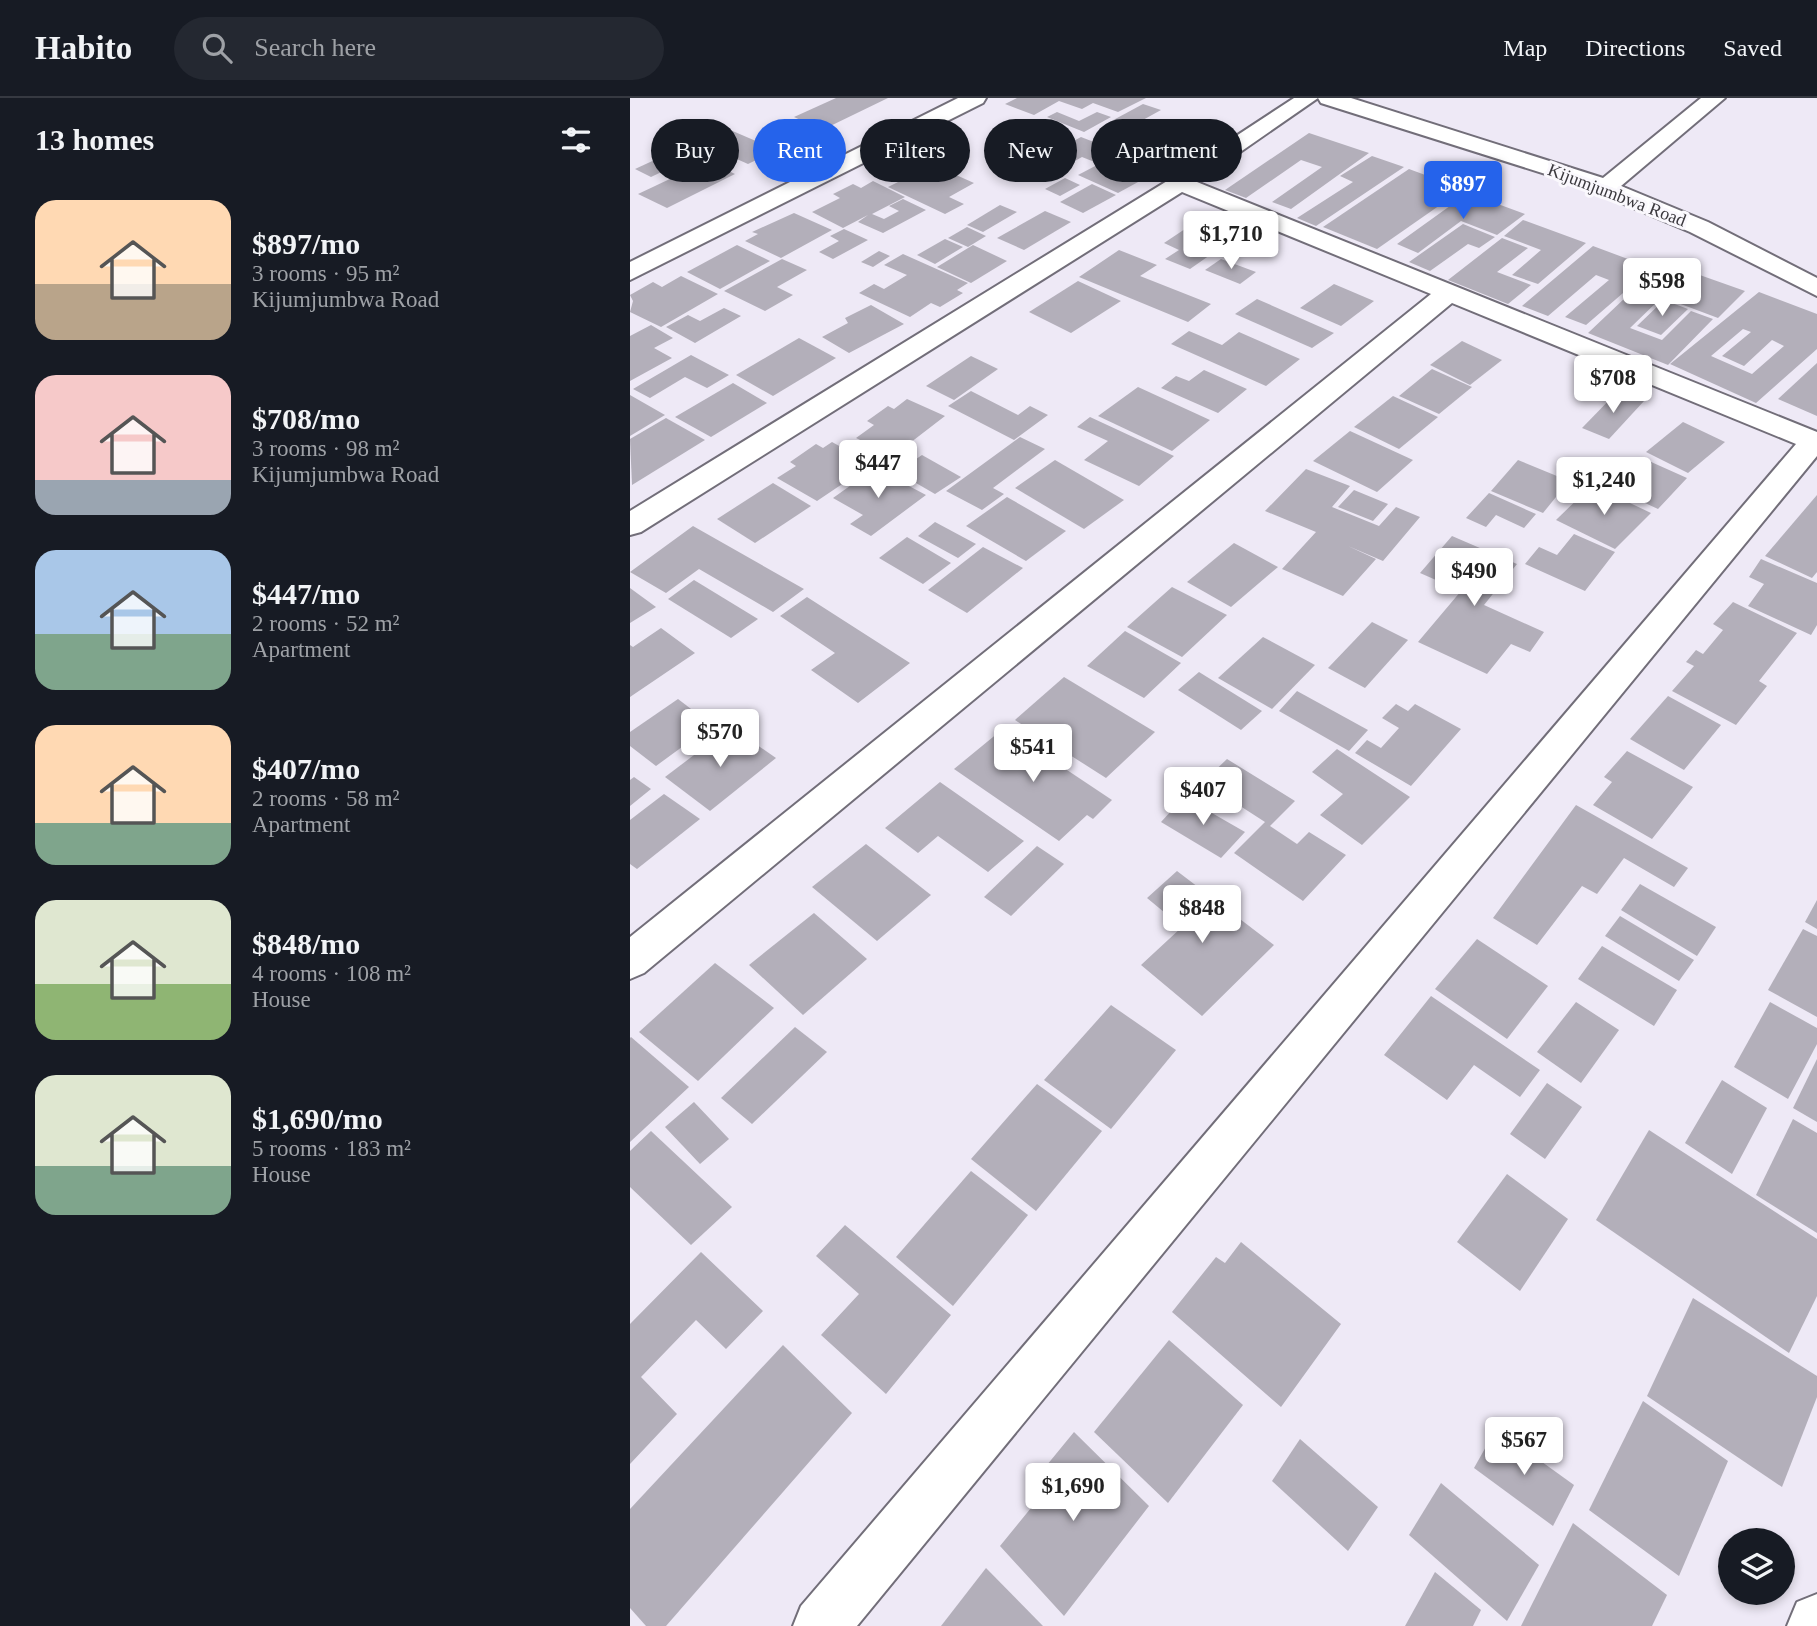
<!DOCTYPE html>
<html lang="en">
<head>
<meta charset="utf-8">
<style>
	:root { --surface:#171b24; --page:#242831; --text:#f1f3f6; --muted:#9ea1a6; --line:#363941; --accent:#2563eb }
	body { margin:0; font-family:Georgia,serif; background:var(--page); color:var(--text); height:100vh; display:flex; flex-direction:column; font-size:26px; white-space:nowrap }
	* { box-sizing:border-box; margin:0 }
	p { font-size:23px; color:var(--muted) }
	.icon { flex:none; width:38px; height:38px; fill:none; stroke:currentColor; stroke-width:2; stroke-linecap:round; stroke-linejoin:round }
	.map { position:relative; flex:1; overflow:hidden }
	.side { display:flex; flex-direction:column; background:var(--surface); width:630px }
	.side>* { flex:none }
	.hud { position:absolute; left:21px; top:21px; width:665px; height:63px; display:flex; gap:14px }
	.fabs { position:absolute; left:1088px; top:1430px; display:grid; gap:14px }
	.fabs a { display:grid; place-items:center; width:77px; height:77px; border-radius:50%; background:var(--surface); box-shadow:0 4px 10px #0003; font-size:35px }
	.price { position:absolute; translate:-50% -60px; padding:0 16px; border-radius:7px; background:#fff; color:#222; font-size:23px; line-height:46px; filter:drop-shadow(0 2px 4px #0008) }
	.price::after { content:''; position:absolute; left:50%; top:42px; width:21px; height:16px; margin-left:-10px; background:inherit; clip-path:polygon(0 0,100% 0,50% 100%) }
	.price.active { background:var(--accent); color:#fff }
	ul { padding:0; list-style:none }
	li { display:flex; align-items:center; gap:21px; height:175px; padding:0 35px }
	li span { display:grid; place-items:center; flex:none; width:196px; height:140px; border-radius:21px; color:#555 }
	li>.icon { margin-inline-start:auto }
	span .icon { width:84px; height:84px; fill:#fffc; stroke-width:1 }
	li b { font-size:30px }
	h2 { display:flex; justify-content:space-between; align-items:center; height:84px; padding:0 35px; font-size:30px }
	.pill { padding:0 24px; border-radius:32px; background:var(--surface); box-shadow:0 4px 10px #0003; font-size:24px; line-height:63px }
	.pill.active { background:var(--accent); color:#fff }
	header { display:flex; align-items:center; gap:42px; box-sizing:border-box; height:98px; padding:0 35px; background:var(--surface); border-bottom:2px solid var(--line) }
	header strong { font-size:33px }
	nav { display:flex; gap:38px; margin-inline-start:auto; font-size:24px }
	.search { width:490px; height:63px; background:var(--page); display:flex; align-items:center; gap:18px; box-sizing:border-box; padding:0 24px; border-radius:38px; color:var(--muted); font-size:26px }
	main { display:flex; flex:1; min-height:0 }
	.map>svg:first-child { display:block }
	.building { fill:#b3afba; fill-rule:evenodd }
	.lines { fill:none; stroke-linecap:round; stroke-linejoin:round }
	.minor-casing { stroke:#726e79; stroke-width:4 }
	.minor { fill:#fff; fill-rule:evenodd }
	.labels { text-anchor:middle; dominant-baseline:central; stroke-width:6; stroke-linejoin:round; paint-order:stroke }
	.far-street-label { font-size:18px; fill:#3b393e; stroke:#faf8fd }
</style>
</head>
<body>
<header>
<strong>Habito</strong>
<div class="search"><svg class="icon" aria-label="search" viewBox="0 0 24 24"><circle cx="10" cy="10" r="6"/><path d="M15 15l6 6"/></svg>Search here</div>
<nav><a>Map</a><a>Directions</a><a>Saved</a></nav>
</header>
<main>
<section class="side">
<h2>13 homes<svg class="icon" aria-label="filters" viewBox="0 0 24 24"><path d="M4 7h16M4 17h16"/><circle cx="9" cy="7" r="2"/><circle cx="15" cy="17" r="2"/></svg></h2>
<ul>
<li><span style="background:linear-gradient(#ffd9b3 60%,#b9a48a 0)"><svg class="icon" aria-label="home" viewBox="0 0 24 24"><path d="M3 11l9-7 9 7M6 9v11h12V9"/></svg></span><div><b>$897/mo</b><p>3 rooms · 95 m²</p><p>Kijumjumbwa Road</p></div></li>
<li><span style="background:linear-gradient(#f6c9c9 75%,#9aa5b1 0)"><svg class="icon" aria-label="home" viewBox="0 0 24 24"><path d="M3 11l9-7 9 7M6 9v11h12V9"/></svg></span><div><b>$708/mo</b><p>3 rooms · 98 m²</p><p>Kijumjumbwa Road</p></div></li>
<li><span style="background:linear-gradient(#a9c7e8 60%,#7fa58c 0)"><svg class="icon" aria-label="home" viewBox="0 0 24 24"><path d="M3 11l9-7 9 7M6 9v11h12V9"/></svg></span><div><b>$447/mo</b><p>2 rooms · 52 m²</p><p>Apartment</p></div></li>
<li><span style="background:linear-gradient(#ffd9b3 70%,#7fa58c 0)"><svg class="icon" aria-label="home" viewBox="0 0 24 24"><path d="M3 11l9-7 9 7M6 9v11h12V9"/></svg></span><div><b>$407/mo</b><p>2 rooms · 58 m²</p><p>Apartment</p></div></li>
<li><span style="background:linear-gradient(#dfe7d0 60%,#8fb573 0)"><svg class="icon" aria-label="home" viewBox="0 0 24 24"><path d="M3 11l9-7 9 7M6 9v11h12V9"/></svg></span><div><b>$848/mo</b><p>4 rooms · 108 m²</p><p>House</p></div></li>
<li><span style="background:linear-gradient(#dfe7d0 65%,#7fa58c 0)"><svg class="icon" aria-label="home" viewBox="0 0 24 24"><path d="M3 11l9-7 9 7M6 9v11h12V9"/></svg></span><div><b>$1,690/mo</b><p>5 rooms · 183 m²</p><p>House</p></div></li>
</ul>
</section>
<div class="map">
<svg width="1187" height="1528" viewBox="0 0 1187 1528">
	<rect width="100%" height="100%" fill="#eee9f6"/>
	<g class="building">
		<path d="M 206,0 L 258,0 L 192,32 L 164,19 Z"/>
		<path d="M 387,0 L 516,0 L 488,14 L 463,5 L 452,11 L 429,3 L 404,17 L 375,6 Z"/>
		<path d="M 513,6 L 531,12 L 493,33 L 476,26 Z"/>
		<path d="M 427,14 L 449,23 L 467,14 L 481,19 L 454,34 L 417,19 Z"/>
		<path d="M 84,25 L 147,52 L 118,66 L 55,38 Z"/>
		<path d="M 412,25 L 428,31 L 393,51 L 377,45 Z"/>
		<path d="M 550,25 L 563,29 L 531,49 L 518,44 Z"/>
		<path d="M 679,35 L 739,55 L 661,111 L 642,104 L 692,69 L 671,62 L 616,100 L 595,92 Z"/>
		<path d="M 451,39 L 487,53 L 467,65 L 452,59 L 434,69 L 412,60 Z"/>
		<path d="M 57,47 L 73,54 L 21,79 L 5,71 Z"/>
		<path d="M 490,55 L 530,72 L 488,95 L 448,77 Z"/>
		<path d="M 742,58 L 774,69 L 686,128 L 667,120 L 723,84 L 710,78 Z"/>
		<path d="M 78,63 L 105,76 L 37,110 L 8,96 Z"/>
		<path d="M 306,68 L 344,85 L 319,99 L 334,106 L 315,116 L 258,89 L 270,83 L 264,80 L 286,69 L 295,73 Z"/>
		<path d="M 779,71 L 833,91 L 747,151 L 693,129 Z"/>
		<path d="M 435,80 L 450,87 L 430,98 L 415,91 Z"/>
		<path d="M 243,83 L 275,99 L 242,116 L 254,121 L 269,113 L 259,108 L 273,101 L 296,112 L 253,135 L 228,124 L 238,117 L 213,130 L 182,114 L 210,100 L 203,96 L 223,86 L 231,90 Z"/>
		<path d="M 462,86 L 486,97 L 453,115 L 430,104 Z"/>
		<path d="M 838,95 L 895,116 L 867,137 L 831,123 L 788,155 L 767,146 Z"/>
		<path d="M 370,107 L 387,114 L 353,134 L 337,127 Z"/>
		<path d="M 415,113 L 441,124 L 394,152 L 367,140 Z"/>
		<path d="M 164,115 L 202,132 L 151,160 L 115,143 L 128,136 L 122,134 Z"/>
		<path d="M 893,122 L 956,145 L 908,186 L 882,177 L 911,152 L 874,138 Z"/>
		<path d="M 564,125 L 603,141 L 560,171 L 535,161 L 549,152 L 534,145 Z"/>
		<path d="M 833,126 L 865,139 L 849,150 L 838,146 L 800,173 L 779,164 Z"/>
		<path d="M 337,129 L 356,138 L 338,149 L 318,140 Z"/>
		<path d="M 214,131 L 238,142 L 203,161 L 189,154 L 209,143 L 200,138 Z"/>
		<path d="M 872,140 L 898,150 L 867,174 L 901,187 L 878,206 L 818,182 Z"/>
		<path d="M 315,141 L 333,149 L 305,166 L 287,157 Z"/>
		<path d="M 107,147 L 140,163 L 90,191 L 57,174 Z"/>
		<path d="M 343,147 L 377,163 L 341,185 L 307,169 Z"/>
		<path d="M 963,148 L 1022,170 L 956,227 L 935,219 L 979,182 L 966,177 L 918,218 L 892,208 Z"/>
		<path d="M 489,152 L 527,167 L 510,178 L 581,206 L 558,224 L 449,179 Z"/>
		<path d="M 249,153 L 260,158 L 243,169 L 231,164 Z"/>
		<path d="M 273,156 L 338,185 L 327,192 L 333,195 L 310,209 L 301,205 L 280,219 L 229,195 L 244,186 L 254,191 L 277,177 L 254,167 Z"/>
		<path d="M 152,161 L 177,172 L 147,189 L 163,197 L 135,213 L 94,193 Z"/>
		<path d="M 591,161 L 626,174 L 610,186 L 575,172 Z"/>
		<path d="M 1033,164 L 1115,193 L 1088,220 L 1032,199 L 1000,230 L 1032,242 L 1061,213 L 1083,221 L 1038,267 L 958,235 Z"/>
		<path d="M 51,178 L 88,196 L 31,229 L 0,214 L 3,203 L 0,197 L 23,184 L 32,189 Z"/>
		<path d="M 448,183 L 491,203 L 441,235 L 399,214 Z"/>
		<path d="M 704,186 L 744,203 L 711,228 L 670,210 Z"/>
		<path d="M 1129,194 L 1187,216 L 1187,251 L 1126,305 L 1040,266 ZM 1113,231 L 1121,234 L 1092,258 L 1114,268 L 1142,242 L 1154,248 L 1122,276 L 1081,258 Z"/>
		<path d="M 627,201 L 704,235 L 682,250 L 605,216 Z"/>
		<path d="M 1034,202 L 1058,211 L 1031,237 L 1007,228 Z"/>
		<path d="M 241,207 L 274,226 L 219,255 L 192,239 L 218,225 L 215,220 Z"/>
		<path d="M 94,210 L 111,218 L 65,245 L 36,229 L 58,217 L 70,223 Z"/>
		<path d="M 21,227 L 43,240 L 24,250 L 42,260 L 0,283 L 0,238 Z"/>
		<path d="M 559,233 L 592,247 L 609,234 L 670,261 L 636,288 L 541,246 Z"/>
		<path d="M 169,240 L 206,260 L 143,298 L 106,277 Z"/>
		<path d="M 832,243 L 872,262 L 840,287 L 800,267 Z"/>
		<path d="M 61,257 L 99,277 L 77,290 L 55,279 L 20,300 L 3,291 Z"/>
		<path d="M 341,258 L 368,271 L 324,302 L 296,288 Z"/>
		<path d="M 1187,265 L 1187,318 L 1148,301 Z"/>
		<path d="M 802,271 L 842,289 L 809,316 L 769,298 Z"/>
		<path d="M 574,272 L 617,291 L 588,315 L 531,290 L 546,278 L 559,283 Z"/>
		<path d="M 103,285 L 137,305 L 81,339 L 45,319 Z"/>
		<path d="M 508,289 L 580,322 L 542,353 L 468,318 Z"/>
		<path d="M 341,293 L 388,317 L 400,308 L 418,317 L 384,342 L 318,308 Z"/>
		<path d="M 988,293 L 1014,303 L 979,341 L 952,330 Z"/>
		<path d="M 0,297 L 35,317 L 0,338 Z"/>
		<path d="M 763,298 L 808,319 L 769,351 L 724,329 Z"/>
		<path d="M 277,301 L 315,318 L 263,358 L 226,340 L 244,327 L 237,323 L 258,308 L 264,311 Z"/>
		<path d="M 460,319 L 544,358 L 509,388 L 454,362 L 478,343 L 447,329 Z"/>
		<path d="M 36,320 L 75,342 L 2,387 L 0,341 Z"/>
		<path d="M 1053,324 L 1095,344 L 1058,375 L 1016,354 Z"/>
		<path d="M 720,333 L 783,362 L 747,394 L 683,363 Z"/>
		<path d="M 390,339 L 415,351 L 363,390 L 374,396 L 352,412 L 316,393 Z"/>
		<path d="M 202,344 L 242,366 L 187,403 L 147,380 L 166,368 L 160,364 L 186,346 L 193,350 Z"/>
		<path d="M 292,357 L 331,379 L 305,396 L 267,374 Z"/>
		<path d="M 967,359 L 997,372 L 1010,359 L 1057,380 L 1028,411 L 950,375 Z"/>
		<path d="M 425,362 L 494,402 L 454,431 L 385,390 Z"/>
		<path d="M 888,362 L 939,383 L 913,415 L 861,393 Z"/>
		<path d="M 245,370 L 296,397 L 241,438 L 220,426 L 233,417 L 203,400 Z"/>
		<path d="M 676,371 L 720,388 L 702,409 L 749,428 L 766,409 L 790,419 L 753,463 L 718,448 L 746,461 L 713,498 L 652,471 L 686,434 L 635,413 Z"/>
		<path d="M 143,385 L 181,408 L 125,445 L 87,421 Z"/>
		<path d="M 962,387 L 1021,415 L 985,451 L 926,422 Z"/>
		<path d="M 724,392 L 758,406 L 743,423 L 708,409 Z"/>
		<path d="M 859,395 L 906,416 L 894,430 L 866,417 L 856,429 L 836,420 Z"/>
		<path d="M 1187,397 L 1187,474 L 1182,480 L 1135,458 Z"/>
		<path d="M 377,399 L 436,433 L 396,463 L 336,428 Z"/>
		<path d="M 305,424 L 346,446 L 328,460 L 288,438 Z"/>
		<path d="M 63,428 L 174,491 L 143,514 L 69,471 L 36,495 L 0,474 Z"/>
		<path d="M 944,436 L 985,454 L 955,493 L 895,466 L 909,449 L 927,457 Z"/>
		<path d="M 822,438 L 887,466 L 854,507 L 914,534 L 900,554 L 881,546 L 857,576 L 788,544 L 831,493 L 790,475 Z"/>
		<path d="M 277,439 L 321,465 L 293,486 L 249,460 Z"/>
		<path d="M 604,445 L 648,469 L 601,509 L 557,484 Z"/>
		<path d="M 353,449 L 393,470 L 337,515 L 298,492 Z"/>
		<path d="M 1131,461 L 1187,485 L 1187,527 L 1181,537 L 1118,508 L 1134,486 L 1119,479 Z"/>
		<path d="M 64,482 L 128,521 L 101,540 L 38,501 Z"/>
		<path d="M 542,489 L 597,517 L 552,559 L 497,529 Z"/>
		<path d="M 0,490 L 26,509 L 0,525 Z"/>
		<path d="M 177,499 L 280,565 L 228,605 L 181,572 L 205,555 L 150,518 Z"/>
		<path d="M 1103,504 L 1167,535 L 1129,583 L 1137,588 L 1106,627 L 1042,593 L 1064,568 L 1056,564 L 1066,552 L 1073,556 L 1093,532 L 1083,526 Z"/>
		<path d="M 742,524 L 778,542 L 735,590 L 698,570 Z"/>
		<path d="M 31,530 L 65,555 L 0,599 L 0,547 L 3,549 Z"/>
		<path d="M 495,533 L 551,565 L 514,600 L 457,568 Z"/>
		<path d="M 633,539 L 685,567 L 642,611 L 588,580 Z"/>
		<path d="M 569,574 L 632,613 L 611,632 L 548,592 Z"/>
		<path d="M 434,579 L 525,634 L 476,680 L 385,622 Z"/>
		<path d="M 667,593 L 738,632 L 719,653 L 649,613 Z"/>
		<path d="M 1038,598 L 1091,627 L 1054,672 L 1000,641 Z"/>
		<path d="M 48,601 L 82,627 L 26,668 L 0,648 L 0,634 Z"/>
		<path d="M 766,606 L 778,613 L 785,606 L 831,631 L 781,688 L 725,655 L 737,642 L 751,650 L 769,630 L 752,620 Z"/>
		<path d="M 101,629 L 146,660 L 80,713 L 35,679 Z"/>
		<path d="M 374,630 L 482,702 L 463,721 L 457,717 L 429,743 L 324,671 Z"/>
		<path d="M 707,651 L 780,699 L 732,747 L 690,717 L 713,696 L 682,674 Z"/>
		<path d="M 997,653 L 1063,689 L 1022,741 L 963,707 L 982,684 L 974,679 Z"/>
		<path d="M 597,661 L 665,703 L 640,728 L 667,746 L 679,734 L 716,757 L 673,803 L 604,755 L 635,724 L 573,684 Z"/>
		<path d="M 4,679 L 21,691 L 0,708 L 0,682 Z"/>
		<path d="M 310,684 L 394,743 L 358,774 L 308,738 L 288,755 L 255,730 Z"/>
		<path d="M 34,696 L 70,721 L 7,771 L 0,766 L 0,722 Z"/>
		<path d="M 554,699 L 615,734 L 591,760 L 531,724 Z"/>
		<path d="M 946,707 L 1058,770 L 1044,789 L 994,760 L 967,796 L 952,788 L 907,847 L 863,820 Z"/>
		<path d="M 236,746 L 301,797 L 247,843 L 182,789 Z"/>
		<path d="M 407,748 L 434,766 L 381,818 L 354,799 Z"/>
		<path d="M 547,773 L 644,847 L 572,918 L 511,867 L 552,829 L 517,800 Z"/>
		<path d="M 1010,786 L 1086,829 L 1067,858 L 991,812 Z"/>
		<path d="M 1187,802 L 1187,831 L 1175,824 Z"/>
		<path d="M 184,815 L 237,861 L 173,917 L 119,867 Z"/>
		<path d="M 990,818 L 1064,862 L 1049,883 L 975,838 Z"/>
		<path d="M 1173,831 L 1187,838 L 1187,919 L 1138,892 Z"/>
		<path d="M 847,841 L 918,888 L 877,941 L 805,891 Z"/>
		<path d="M 972,848 L 1047,892 L 1024,928 L 948,881 Z"/>
		<path d="M 85,865 L 144,910 L 68,983 L 9,934 Z"/>
		<path d="M 801,898 L 910,972 L 890,999 L 844,967 L 817,1002 L 754,957 Z"/>
		<path d="M 946,904 L 989,932 L 951,985 L 907,954 Z"/>
		<path d="M 1140,904 L 1187,930 L 1187,946 L 1158,1001 L 1104,969 Z"/>
		<path d="M 481,907 L 546,952 L 481,1031 L 414,982 Z"/>
		<path d="M 165,929 L 197,954 L 122,1026 L 91,1000 Z"/>
		<path d="M 1,939 L 59,989 L 0,1044 L 0,940 Z"/>
		<path d="M 1187,961 L 1187,1024 L 1163,1010 Z"/>
		<path d="M 1092,982 L 1137,1010 L 1102,1076 L 1055,1045 Z"/>
		<path d="M 917,985 L 952,1009 L 915,1061 L 880,1036 Z"/>
		<path d="M 407,986 L 472,1033 L 406,1113 L 341,1061 Z"/>
		<path d="M 64,1004 L 99,1041 L 70,1066 L 35,1029 Z"/>
		<path d="M 1163,1021 L 1187,1035 L 1187,1135 L 1126,1097 Z"/>
		<path d="M 1019,1032 L 1187,1141 L 1187,1198 L 1159,1255 L 966,1122 Z"/>
		<path d="M 21,1033 L 102,1109 L 61,1147 L 0,1089 L 0,1053 Z"/>
		<path d="M 341,1073 L 398,1117 L 323,1208 L 266,1159 Z"/>
		<path d="M 877,1076 L 938,1121 L 890,1193 L 827,1144 Z"/>
		<path d="M 215,1127 L 321,1217 L 256,1296 L 191,1237 L 229,1196 L 186,1158 Z"/>
		<path d="M 611,1144 L 711,1226 L 651,1309 L 542,1214 L 586,1159 L 595,1165 Z"/>
		<path d="M 71,1154 L 133,1213 L 96,1251 L 66,1222 L 11,1279 L 47,1316 L 0,1366 L 0,1226 Z"/>
		<path d="M 1063,1200 L 1187,1278 L 1187,1299 L 1152,1389 L 1017,1298 Z"/>
		<path d="M 539,1242 L 613,1307 L 538,1405 L 464,1334 Z"/>
		<path d="M 153,1247 L 222,1315 L 36,1528 L 16,1528 L 0,1510 L 0,1411 Z"/>
		<path d="M 1013,1303 L 1098,1363 L 1049,1478 L 959,1412 Z"/>
		<path d="M 866,1331 L 944,1387 L 923,1428 L 844,1370 Z"/>
		<path d="M 444,1334 L 519,1408 L 434,1518 L 370,1448 L 414,1394 L 403,1384 Z"/>
		<path d="M 670,1341 L 748,1409 L 718,1453 L 642,1383 Z"/>
		<path d="M 811,1385 L 909,1467 L 877,1523 L 779,1437 Z"/>
		<path d="M 943,1425 L 1037,1497 L 1022,1528 L 891,1528 Z"/>
		<path d="M 356,1470 L 413,1528 L 311,1528 Z"/>
		<path d="M 805,1474 L 851,1512 L 843,1528 L 775,1528 Z"/>
	</g>
	<g class="lines">
		<g class="minor-casing">
			<g id="minor">
				<path d="M 328,0 L 356,0 L 353,5 L 0,182 L 0,164 Z"/>
				<path d="M 664,0 L 721,0 L 973,80 L 1071,0 L 1095,0 L 991,88 L 1078,124 L 1187,180 L 1187,198 L 1060,134 L 944,85 L 691,5 L 688,0 L 567,84 L 1187,334 L 1187,358 L 227,1528 L 163,1528 L 171,1508 L 1166,346 L 822,205 L 14,875 L 0,881 L 0,839 L 801,196 L 552,94 L 11,434 L 0,437 L 0,413 L 542,80 Z"/>
				<path d="M 1187,1496 L 1187,1528 L 1157,1528 L 1167,1504 Z"/>
			</g>
		</g>
		<use href="#minor" class="minor"/>
	</g>
	<g class="labels">
		<g class="far-street-label">
			<text transform="translate(987 97) rotate(21)">Kijumjumbwa Road</text>
		</g>
	</g>
</svg>
<div class="fabs">
<a><svg class="icon" aria-label="layers" viewBox="0 0 24 24"><path d="M12 4l9 5-9 5-9-5zM3 14l9 5 9-5"/></svg></a>
</div>
<b class="price active" style="left:833px;top:123px">$897</b>
<b class="price" style="left:601px;top:173px">$1,710</b>
<b class="price" style="left:1032px;top:220px">$598</b>
<b class="price" style="left:983px;top:317px">$708</b>
<b class="price" style="left:248px;top:402px">$447</b>
<b class="price" style="left:974px;top:419px">$1,240</b>
<b class="price" style="left:844px;top:510px">$490</b>
<b class="price" style="left:90px;top:671px">$570</b>
<b class="price" style="left:403px;top:686px">$541</b>
<b class="price" style="left:573px;top:729px">$407</b>
<b class="price" style="left:572px;top:847px">$848</b>
<b class="price" style="left:894px;top:1379px">$567</b>
<b class="price" style="left:443px;top:1425px">$1,690</b>
<div class="hud">
<a class="pill">Buy</a>
<a class="pill active">Rent</a>
<a class="pill">Filters</a>
<a class="pill">New</a>
<a class="pill">Apartment</a>
</div>
</div>
</main>
</body>
</html>
